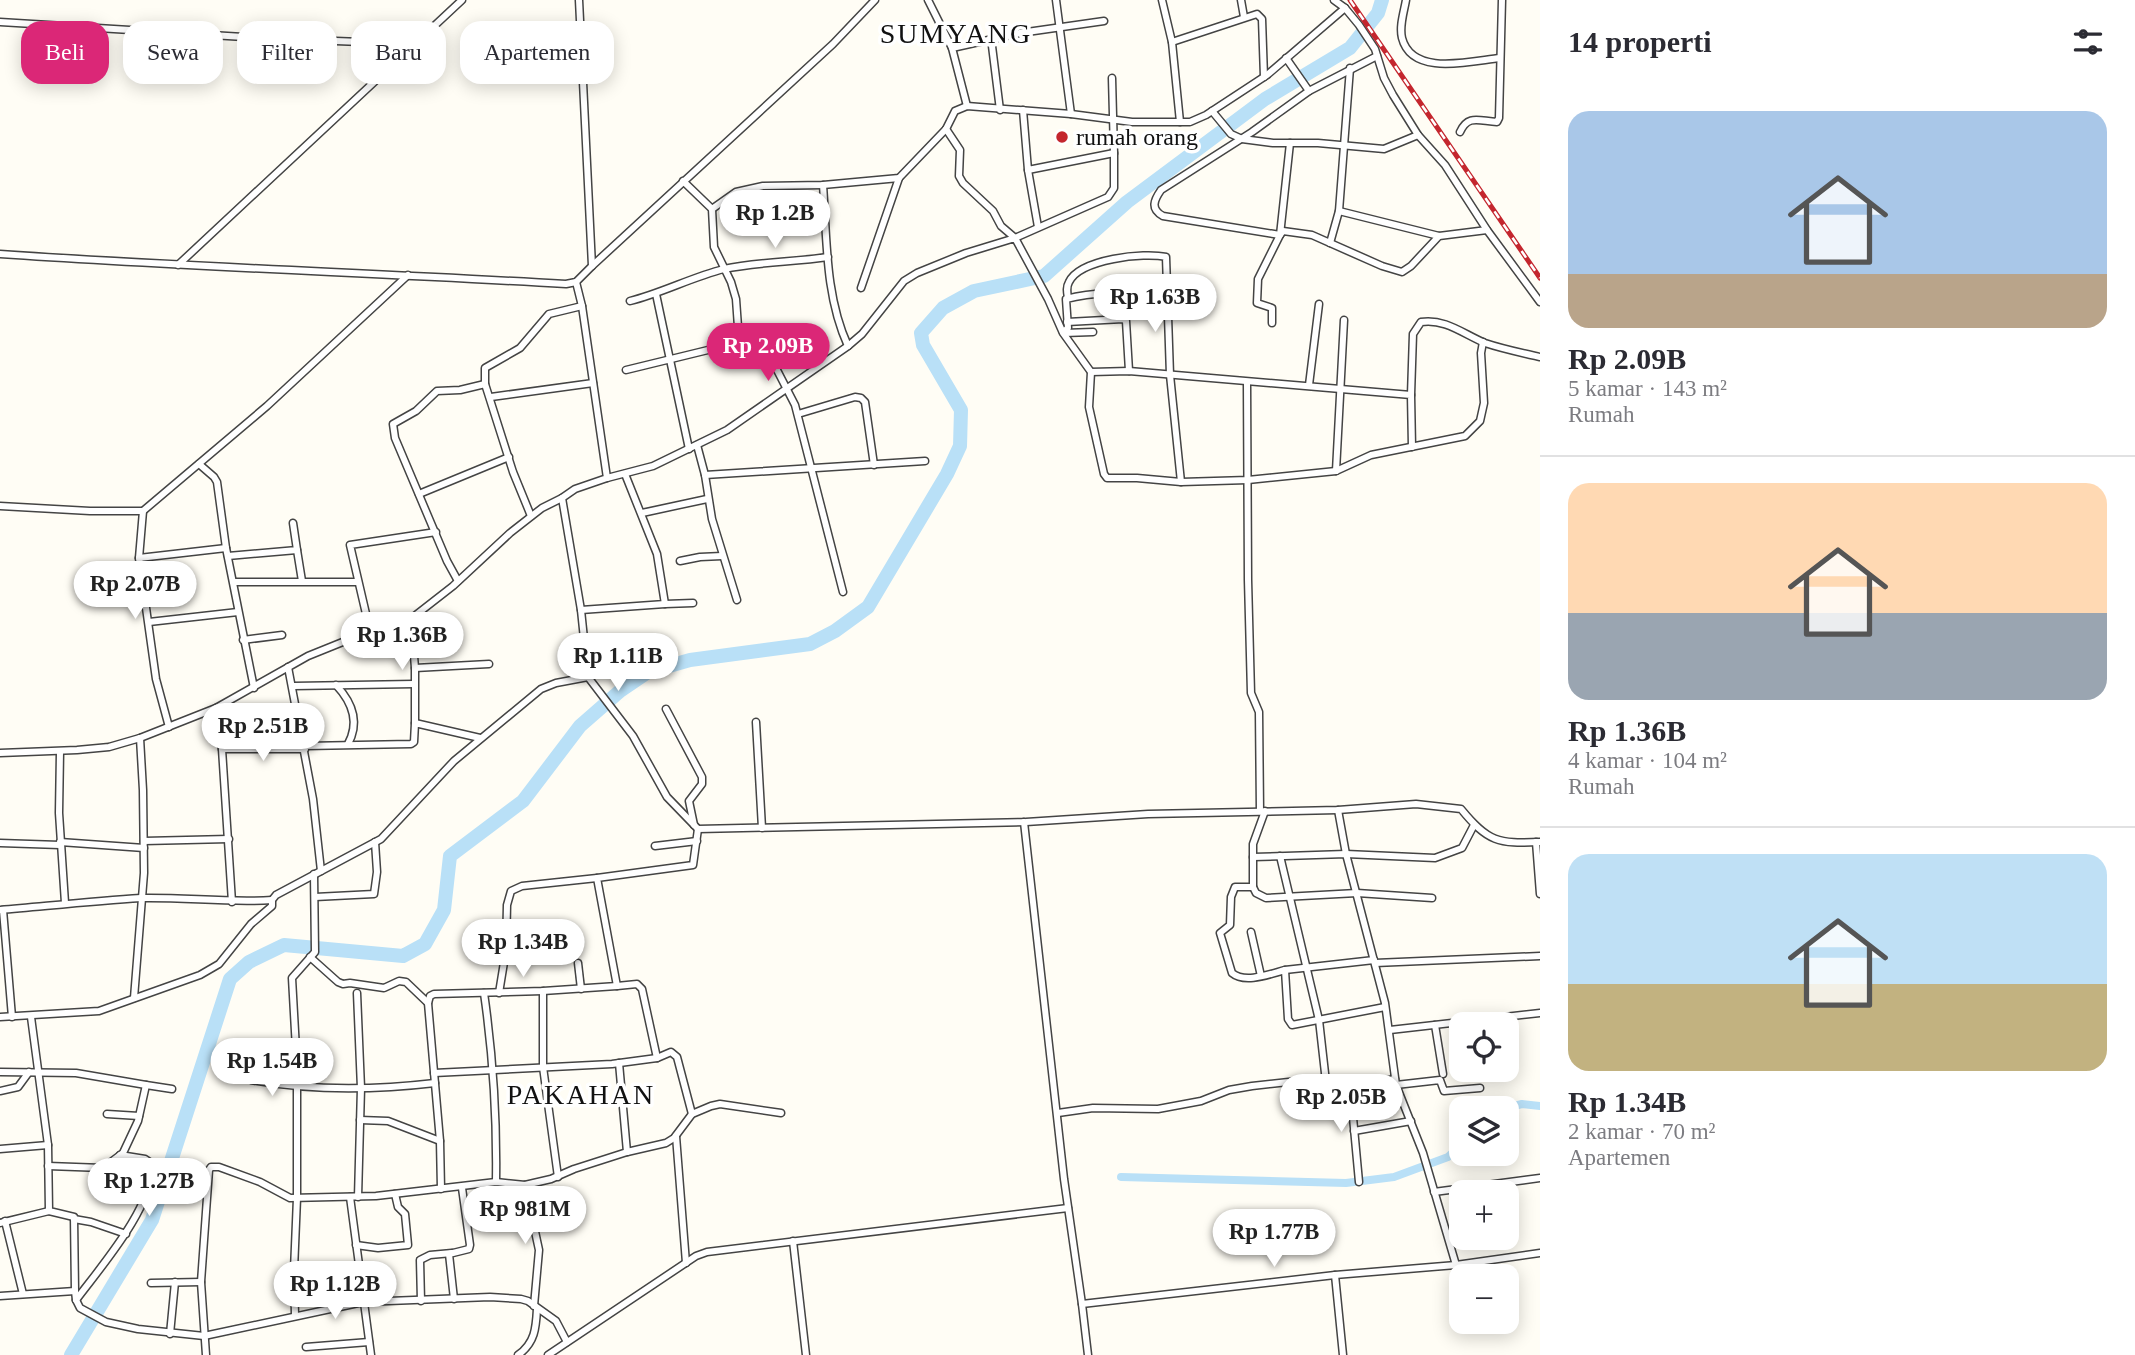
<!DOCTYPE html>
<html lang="id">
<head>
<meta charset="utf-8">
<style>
	:root { --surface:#fff; --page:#f2f2f3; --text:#2b2b33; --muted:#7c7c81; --line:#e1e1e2; --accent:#db2777 }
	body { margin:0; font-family:Georgia,serif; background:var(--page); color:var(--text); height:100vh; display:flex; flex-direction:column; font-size:26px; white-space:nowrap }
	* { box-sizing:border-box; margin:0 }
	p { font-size:23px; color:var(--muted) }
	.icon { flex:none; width:38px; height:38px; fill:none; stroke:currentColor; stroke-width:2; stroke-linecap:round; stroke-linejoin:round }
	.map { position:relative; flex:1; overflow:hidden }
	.side { display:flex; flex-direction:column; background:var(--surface); width:595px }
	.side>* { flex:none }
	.banner { position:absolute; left:21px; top:21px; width:665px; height:63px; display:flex; gap:14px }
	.tools { position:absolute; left:1449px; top:1012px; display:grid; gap:14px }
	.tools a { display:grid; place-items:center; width:70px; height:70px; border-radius:14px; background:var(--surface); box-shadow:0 4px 18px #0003; font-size:35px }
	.price { position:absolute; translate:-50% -60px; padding:0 16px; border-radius:24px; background:#fff; color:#222; font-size:23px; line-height:46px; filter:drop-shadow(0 2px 4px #0008) }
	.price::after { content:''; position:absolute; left:50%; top:42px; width:21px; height:16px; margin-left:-10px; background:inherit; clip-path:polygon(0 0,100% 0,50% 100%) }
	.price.active { background:var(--accent); color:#fff }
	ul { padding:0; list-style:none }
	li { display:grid; align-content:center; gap:14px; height:371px; padding:0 28px }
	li+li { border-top:2px solid var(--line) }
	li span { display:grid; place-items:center; height:217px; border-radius:21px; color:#555 }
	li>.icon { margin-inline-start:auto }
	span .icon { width:126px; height:126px; fill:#fffc; stroke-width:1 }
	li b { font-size:30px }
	h2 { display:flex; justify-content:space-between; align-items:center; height:84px; padding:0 28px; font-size:30px }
	.chip { padding:0 24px; border-radius:21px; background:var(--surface); box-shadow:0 4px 18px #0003; font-size:24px; line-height:63px }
	.chip.active { background:var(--accent); color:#fff }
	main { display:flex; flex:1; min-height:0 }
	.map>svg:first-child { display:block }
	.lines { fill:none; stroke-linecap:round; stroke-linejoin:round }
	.canal { stroke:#b9e0f7; stroke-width:8 }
	.river { stroke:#b9e0f7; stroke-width:14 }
	.minor-casing { stroke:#444; stroke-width:9 }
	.minor { stroke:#fff; stroke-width:6 }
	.rail-casing { stroke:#c4262e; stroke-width:5 }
	.rail { stroke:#fff; stroke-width:2.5; stroke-dasharray:8; stroke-linecap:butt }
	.poi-dot { fill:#c4262e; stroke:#fff; stroke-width:2.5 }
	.labels { text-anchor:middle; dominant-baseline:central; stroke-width:7; stroke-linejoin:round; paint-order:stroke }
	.poi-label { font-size:24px; fill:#111; stroke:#fff; text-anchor:start }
	.quarter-label { font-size:28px; letter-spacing:2px; fill:#111; stroke:#fff }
</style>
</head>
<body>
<main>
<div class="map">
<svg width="1540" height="1355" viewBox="0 0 1540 1355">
	<rect width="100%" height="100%" fill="#fffdf5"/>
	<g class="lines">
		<g class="canal">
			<path d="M 1506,1108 L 1522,1104 L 1540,1106"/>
			<path d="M 1121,1177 L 1346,1183 L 1394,1177 L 1448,1157 L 1461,1145"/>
		</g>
		<path class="river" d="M 71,1355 L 152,1220 L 230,979 L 249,962 L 284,945 L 403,956 L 425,944 L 444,910 L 450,856 L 523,801 L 580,726 L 620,691 L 648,672 L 690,660 L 810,644 L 835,631 L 868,607 L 947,474 L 960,446 L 961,410 L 923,345 L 921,333 L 943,308 L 974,291 L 1044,276 L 1127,202 L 1265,99 L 1350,48 L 1378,13 L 1382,0"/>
		<g class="minor-casing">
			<g id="minor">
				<path d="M 928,0 L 952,48"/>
				<path d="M 1056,0 L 1071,114"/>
				<path d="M 1162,0 L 1172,42 L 1180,122"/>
				<path d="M 1241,0 L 1244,17"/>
				<path d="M 1334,0 L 1345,8 L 1359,25 L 1375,49 L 1384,78 L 1393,95 L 1418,135 L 1445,165 L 1487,230 L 1540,302"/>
				<path d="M 1406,0 C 1404,12 1399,26 1402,38 C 1412,77 1471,61 1500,58"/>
				<path d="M 0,22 L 259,38 L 387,43 L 412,49"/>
				<path d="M 991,38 L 1000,110"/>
				<path d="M 1172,42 L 1257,14 L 1262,19 L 1264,77"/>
				<path d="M 1377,56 L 1309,91 L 1252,132 L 1161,190 C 1154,200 1150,209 1163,216 L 1280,235 L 1283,231 L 1312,235 L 1382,266 L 1402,272 L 1411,266 L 1439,236 L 1487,230"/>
				<path d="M 1286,58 L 1309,91"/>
				<path d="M 967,106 L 952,48 L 1020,33 L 1104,21"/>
				<path d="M 1023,110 L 1028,170 L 1114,153 L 1112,78"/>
				<path d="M 1212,111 L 1231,134 L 1242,139 L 1273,143 L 1318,143 L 1384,149 L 1418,135"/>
				<path d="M 946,129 L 960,150 L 959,176 L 963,183 L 993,211 L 1001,226 L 1015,238 L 1108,197 L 1114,188 L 1114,153"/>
				<path d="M 1460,132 C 1468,114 1479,121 1497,122 L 1499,118 L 1502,0"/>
				<path d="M 1028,170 L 1038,227"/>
				<path d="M 683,181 L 712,209 L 714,247 L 731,282 L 736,299 L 738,327 L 777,370 L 795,405 L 843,592"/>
				<path d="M 823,185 C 827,239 825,296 848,346"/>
				<path d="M 712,209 L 736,192 L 763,186 L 823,185 L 899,178 L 946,129 L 955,111 L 967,106 L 1071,114 L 1132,122 L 1190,122 L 1206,115 L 1267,75 L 1345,8"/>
				<path d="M 1339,211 L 1439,236"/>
				<path d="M 1330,243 L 1339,211 L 1350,68"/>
				<path d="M 0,254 C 188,267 377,273 566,284 L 576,282 L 592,266 L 579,0"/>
				<path d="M 178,265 L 462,0"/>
				<path d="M 592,266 L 833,44 L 875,0"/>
				<path d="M 861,288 L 899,178"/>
				<path d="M 656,294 L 689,449"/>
				<path d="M 1068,298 C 1067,292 1066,287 1069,282 C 1080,259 1144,252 1166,257 L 1170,375 L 1181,482"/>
				<path d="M 630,301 C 662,293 692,277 724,269 C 757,262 794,262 828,257"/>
				<path d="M 1067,322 L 1123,319 L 1126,321 L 1129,371"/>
				<path d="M 1272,323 L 1272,308 L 1257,303 L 1258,279 L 1280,235 L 1290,143"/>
				<path d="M 1063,332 L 1068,328 L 1066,299 C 1099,290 1134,293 1168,294"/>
				<path d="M 1064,333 L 1093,332"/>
				<path d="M 626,370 L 749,340"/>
				<path d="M 1091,372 L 1129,371 L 1411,395 L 1412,447"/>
				<path d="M 1247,383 L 1248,580 L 1251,693 L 1259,712 L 1260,811"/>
				<path d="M 1309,385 L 1319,304"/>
				<path d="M 1411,395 L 1413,334 L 1421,322 C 1445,318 1465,335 1485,343 C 1503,349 1522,353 1540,357"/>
				<path d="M 491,397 L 593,383"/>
				<path d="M 798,414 L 855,397 L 861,398 L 865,402 L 874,465"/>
				<path d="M 697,445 L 705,475 L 712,519 L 737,600"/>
				<path d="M 199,464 L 214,477 L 217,482 L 226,548 L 254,688"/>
				<path d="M 1336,471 L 1344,320"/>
				<path d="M 705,475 L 925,461"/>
				<path d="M 607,478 L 653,466 L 727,430 L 848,346 L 862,334 L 904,281 L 917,273 L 966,253 L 1015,238 L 1048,299 L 1063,333 L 1091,372 L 1089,407 L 1104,474 L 1107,478 L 1137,478 L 1181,482 L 1248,480 L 1336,471 L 1371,455 L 1465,436 L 1480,421 L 1484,403 L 1481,353 L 1483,342"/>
				<path d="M 419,494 L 509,457"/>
				<path d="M 0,506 L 90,511 L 143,511 L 267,406 L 408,275"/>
				<path d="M 143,511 L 139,558 L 156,679 L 169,727"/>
				<path d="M 642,513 L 707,499"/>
				<path d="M 531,516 L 513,472 L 485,384 L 485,368 L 520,348 L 549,314 L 582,306"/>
				<path d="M 297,550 L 302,581"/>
				<path d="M 228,556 L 297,550 L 293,523"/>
				<path d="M 139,558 L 226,548"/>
				<path d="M 680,561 L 700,557 L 722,556"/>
				<path d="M 458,581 L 447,561 L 395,438 L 393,424 L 416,411 L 437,391 L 460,390 L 485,384"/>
				<path d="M 234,582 L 358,582"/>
				<path d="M 665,604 L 693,603"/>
				<path d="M 581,610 L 665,604 L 657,554 L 625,474"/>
				<path d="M 411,619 L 415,668 L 415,723"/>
				<path d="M 149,622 L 238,612"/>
				<path d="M 370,631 L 350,545 L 436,532"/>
				<path d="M 243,640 L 282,635"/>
				<path d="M 288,667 L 313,799 L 321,871"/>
				<path d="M 415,668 L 489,664"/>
				<path d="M 588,677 L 633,736 L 667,797 L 698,829 L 1026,822 L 1148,814 L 1338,810 L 1416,804 L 1461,809 C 1488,842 1498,844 1540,842"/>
				<path d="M 336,685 C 352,702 360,722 348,744"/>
				<path d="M 294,686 L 414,684"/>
				<path d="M 216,708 L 222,749 L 232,902"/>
				<path d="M 666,709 L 702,777 L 702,784 L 689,801 L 694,825"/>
				<path d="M 756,722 L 762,828"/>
				<path d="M 305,746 L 411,744 L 414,742 L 415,723 L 480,738"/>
				<path d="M 222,749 L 305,749"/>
				<path d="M 60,752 L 59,813 L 65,903"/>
				<path d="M 0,753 L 77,750 L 109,747 L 140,738 L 216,708 L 308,656 L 370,631 L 403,625 L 453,586 L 510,533 L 542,508 L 562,498"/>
				<path d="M 1338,810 L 1346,854 L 1385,1003 L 1396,1085 L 1423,1153 L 1456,1265"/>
				<path d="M 1265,811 L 1253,844 L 1253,887 L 1235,887 L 1231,897 L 1230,925 L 1220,933 L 1232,973 C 1245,984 1270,974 1285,970 L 1288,1019 L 1292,1025 L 1385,1007"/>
				<path d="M 1024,822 L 1064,1179 L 1082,1304"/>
				<path d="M 144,841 L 229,839"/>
				<path d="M 60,842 L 144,848"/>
				<path d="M 1536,842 L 1540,894"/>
				<path d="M 0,843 L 60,845"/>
				<path d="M 655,846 L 697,841"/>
				<path d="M 1280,856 L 1319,1020 L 1326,1082 L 1330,1085 L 1366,1084 L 1395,1079"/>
				<path d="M 1253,857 L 1346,854 L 1435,858 L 1462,848 L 1474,825"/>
				<path d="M 1253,887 L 1256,893 L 1266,898 L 1357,893 L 1432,898"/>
				<path d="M 315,897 L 374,894 L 377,872 L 375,842"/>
				<path d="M 0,910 C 47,906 94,901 141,898 C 185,897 228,903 272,900"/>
				<path d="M 3,910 L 12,1017"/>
				<path d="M 1251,932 L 1261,976"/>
				<path d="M 310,957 L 338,982 L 343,984 L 350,983 L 384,988 L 399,981 L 406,982 L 428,1003"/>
				<path d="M 578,963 L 581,989"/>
				<path d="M 1375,963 L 1540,956"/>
				<path d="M 1285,970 L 1374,960"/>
				<path d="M 617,986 L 637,984 L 642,989 L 657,1058"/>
				<path d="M 543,991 L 543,1067 L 558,1177"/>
				<path d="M 357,993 L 361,1088 L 358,1197"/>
				<path d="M 484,993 C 493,1056 497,1119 496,1182"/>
				<path d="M 499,993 L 506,950 L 507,905 L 511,891 L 522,886 L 597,878"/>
				<path d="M 134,998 L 144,873 L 143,790 L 140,738"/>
				<path d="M 0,1017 L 99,1011 L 200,975 L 219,964 L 251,924 L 272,906 L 272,900 L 276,895 L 381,839 L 454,761 L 541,689 L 556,683 L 588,677 L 581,610 L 562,498 L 575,489 L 607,478 L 582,306 L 576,282"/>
				<path d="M 31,1017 L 48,1145 L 49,1211 L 74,1217 L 75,1291 L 76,1300 L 80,1308 L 106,1322 L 138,1329 L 204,1336 L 363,1302 L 490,1297 L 521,1299 L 528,1301 L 556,1321 L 567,1342"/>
				<path d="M 1435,1025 L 1443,1074"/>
				<path d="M 1390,1030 L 1540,1013"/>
				<path d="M 619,1063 L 627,1152"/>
				<path d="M 0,1072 L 76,1073 L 146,1085 L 138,1121 L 123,1153 L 103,1168 L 98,1190"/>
				<path d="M 434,1073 L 612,1064 L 657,1058 L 671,1052 L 677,1057 L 692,1114"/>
				<path d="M 251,1080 C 312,1091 375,1090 435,1083"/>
				<path d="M 146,1085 L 172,1089"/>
				<path d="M 1350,1085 L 1359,1182"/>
				<path d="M 1396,1085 L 1440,1080 L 1444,1091 L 1480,1088"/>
				<path d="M 0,1091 L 18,1087 L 29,1072"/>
				<path d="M 1058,1113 L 1093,1108 L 1158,1109 L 1201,1101 L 1229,1090 L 1252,1086 L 1325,1078"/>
				<path d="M 107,1114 L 139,1116"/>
				<path d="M 360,1120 L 388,1121 L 440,1141"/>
				<path d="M 1354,1131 L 1411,1121"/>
				<path d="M 676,1136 L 686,1263"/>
				<path d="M 0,1149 L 48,1145"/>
				<path d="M 48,1166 L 103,1168"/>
				<path d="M 525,1185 L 539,1250 L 534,1306"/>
				<path d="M 441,1189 L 440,1141 L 428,1003 L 430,996 L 434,994 L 543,991 L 617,986 L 597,878 L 693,865 L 698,829"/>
				<path d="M 1434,1192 L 1540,1178"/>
				<path d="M 350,1197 L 371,1355"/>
				<path d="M 74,1219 L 91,1222 L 126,1234"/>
				<path d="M 5,1221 L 23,1294"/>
				<path d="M 0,1223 L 49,1211"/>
				<path d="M 793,1241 L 806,1355"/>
				<path d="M 356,1245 L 378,1248 L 408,1245 L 405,1214 L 398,1207 L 395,1194"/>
				<path d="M 1335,1275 L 1343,1355"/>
				<path d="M 151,1283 L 201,1282"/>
				<path d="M 0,1296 L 75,1291"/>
				<path d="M 454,1299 L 449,1254 L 469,1249 L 470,1245 L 462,1188"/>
				<path d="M 76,1300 C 99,1269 157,1203 151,1163 L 145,1159 L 120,1155"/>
				<path d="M 421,1301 L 420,1260 L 430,1255 L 452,1253"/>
				<path d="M 295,1315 L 294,1270 L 297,1198 L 297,1067 L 292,978 L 315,952 L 314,874"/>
				<path d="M 170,1334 L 175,1282"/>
				<path d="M 306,1347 L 369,1342"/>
				<path d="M 206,1355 L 201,1282 L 209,1170 L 211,1167 L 219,1167 L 260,1182 L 290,1198 L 376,1196 L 496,1182 L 525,1185 L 551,1179 L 574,1169 L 627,1152 L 666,1143 L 674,1138 L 692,1114 L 711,1106 L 720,1104 L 781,1113"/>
				<path d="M 518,1355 C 535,1343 536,1328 537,1309"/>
				<path d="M 548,1355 L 696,1256 L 707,1252 L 1068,1208"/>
				<path d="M 1088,1355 L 1082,1304 L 1335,1275 L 1456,1265 L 1540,1253"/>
			</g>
		</g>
		<use href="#minor" class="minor"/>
		<g class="rail-casing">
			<path id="rail" d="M 1350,0 L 1540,278"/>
		</g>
		<use href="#rail" class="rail"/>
	</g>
	<circle class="poi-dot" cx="1062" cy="137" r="7"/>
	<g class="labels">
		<g class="poi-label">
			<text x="1076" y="137">rumah orang</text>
		</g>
		<g class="quarter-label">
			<text x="956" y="33">SUMYANG</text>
			<text x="581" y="1094">PAKAHAN</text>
		</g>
	</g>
</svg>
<div class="tools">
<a><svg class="icon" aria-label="locate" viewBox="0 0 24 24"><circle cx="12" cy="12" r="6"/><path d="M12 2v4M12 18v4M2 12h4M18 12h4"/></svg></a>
<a><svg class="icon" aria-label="layers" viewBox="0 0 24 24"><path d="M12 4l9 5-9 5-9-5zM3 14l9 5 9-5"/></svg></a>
<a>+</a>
<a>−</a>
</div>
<b class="price" style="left:775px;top:250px">Rp 1.2B</b>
<b class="price" style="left:1155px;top:334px">Rp 1.63B</b>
<b class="price active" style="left:768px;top:383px">Rp 2.09B</b>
<b class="price" style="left:135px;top:621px">Rp 2.07B</b>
<b class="price" style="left:402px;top:672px">Rp 1.36B</b>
<b class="price" style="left:618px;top:693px">Rp 1.11B</b>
<b class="price" style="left:263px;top:763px">Rp 2.51B</b>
<b class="price" style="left:523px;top:979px">Rp 1.34B</b>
<b class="price" style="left:272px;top:1098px">Rp 1.54B</b>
<b class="price" style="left:1341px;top:1134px">Rp 2.05B</b>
<b class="price" style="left:149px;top:1218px">Rp 1.27B</b>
<b class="price" style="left:525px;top:1246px">Rp 981M</b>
<b class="price" style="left:1274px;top:1269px">Rp 1.77B</b>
<b class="price" style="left:335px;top:1321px">Rp 1.12B</b>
<div class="banner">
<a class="chip active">Beli</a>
<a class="chip">Sewa</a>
<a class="chip">Filter</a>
<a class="chip">Baru</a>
<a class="chip">Apartemen</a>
</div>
</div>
<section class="side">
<h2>14 properti<svg class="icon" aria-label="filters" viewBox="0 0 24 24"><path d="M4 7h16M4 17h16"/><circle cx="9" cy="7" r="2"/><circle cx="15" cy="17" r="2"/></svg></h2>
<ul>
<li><span style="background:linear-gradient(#a9c7e8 75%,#b9a48a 0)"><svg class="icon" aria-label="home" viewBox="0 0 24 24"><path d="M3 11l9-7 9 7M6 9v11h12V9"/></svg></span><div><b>Rp 2.09B</b><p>5 kamar · 143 m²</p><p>Rumah</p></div></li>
<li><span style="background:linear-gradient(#ffd9b3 60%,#9aa5b1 0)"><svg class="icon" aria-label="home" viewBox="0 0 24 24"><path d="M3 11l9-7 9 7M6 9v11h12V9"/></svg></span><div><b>Rp 1.36B</b><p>4 kamar · 104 m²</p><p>Rumah</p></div></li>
<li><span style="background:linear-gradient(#bfe0f5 60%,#c2b280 0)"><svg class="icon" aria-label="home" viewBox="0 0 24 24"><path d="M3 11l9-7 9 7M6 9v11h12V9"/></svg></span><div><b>Rp 1.34B</b><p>2 kamar · 70 m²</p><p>Apartemen</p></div></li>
</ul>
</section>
</main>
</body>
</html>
